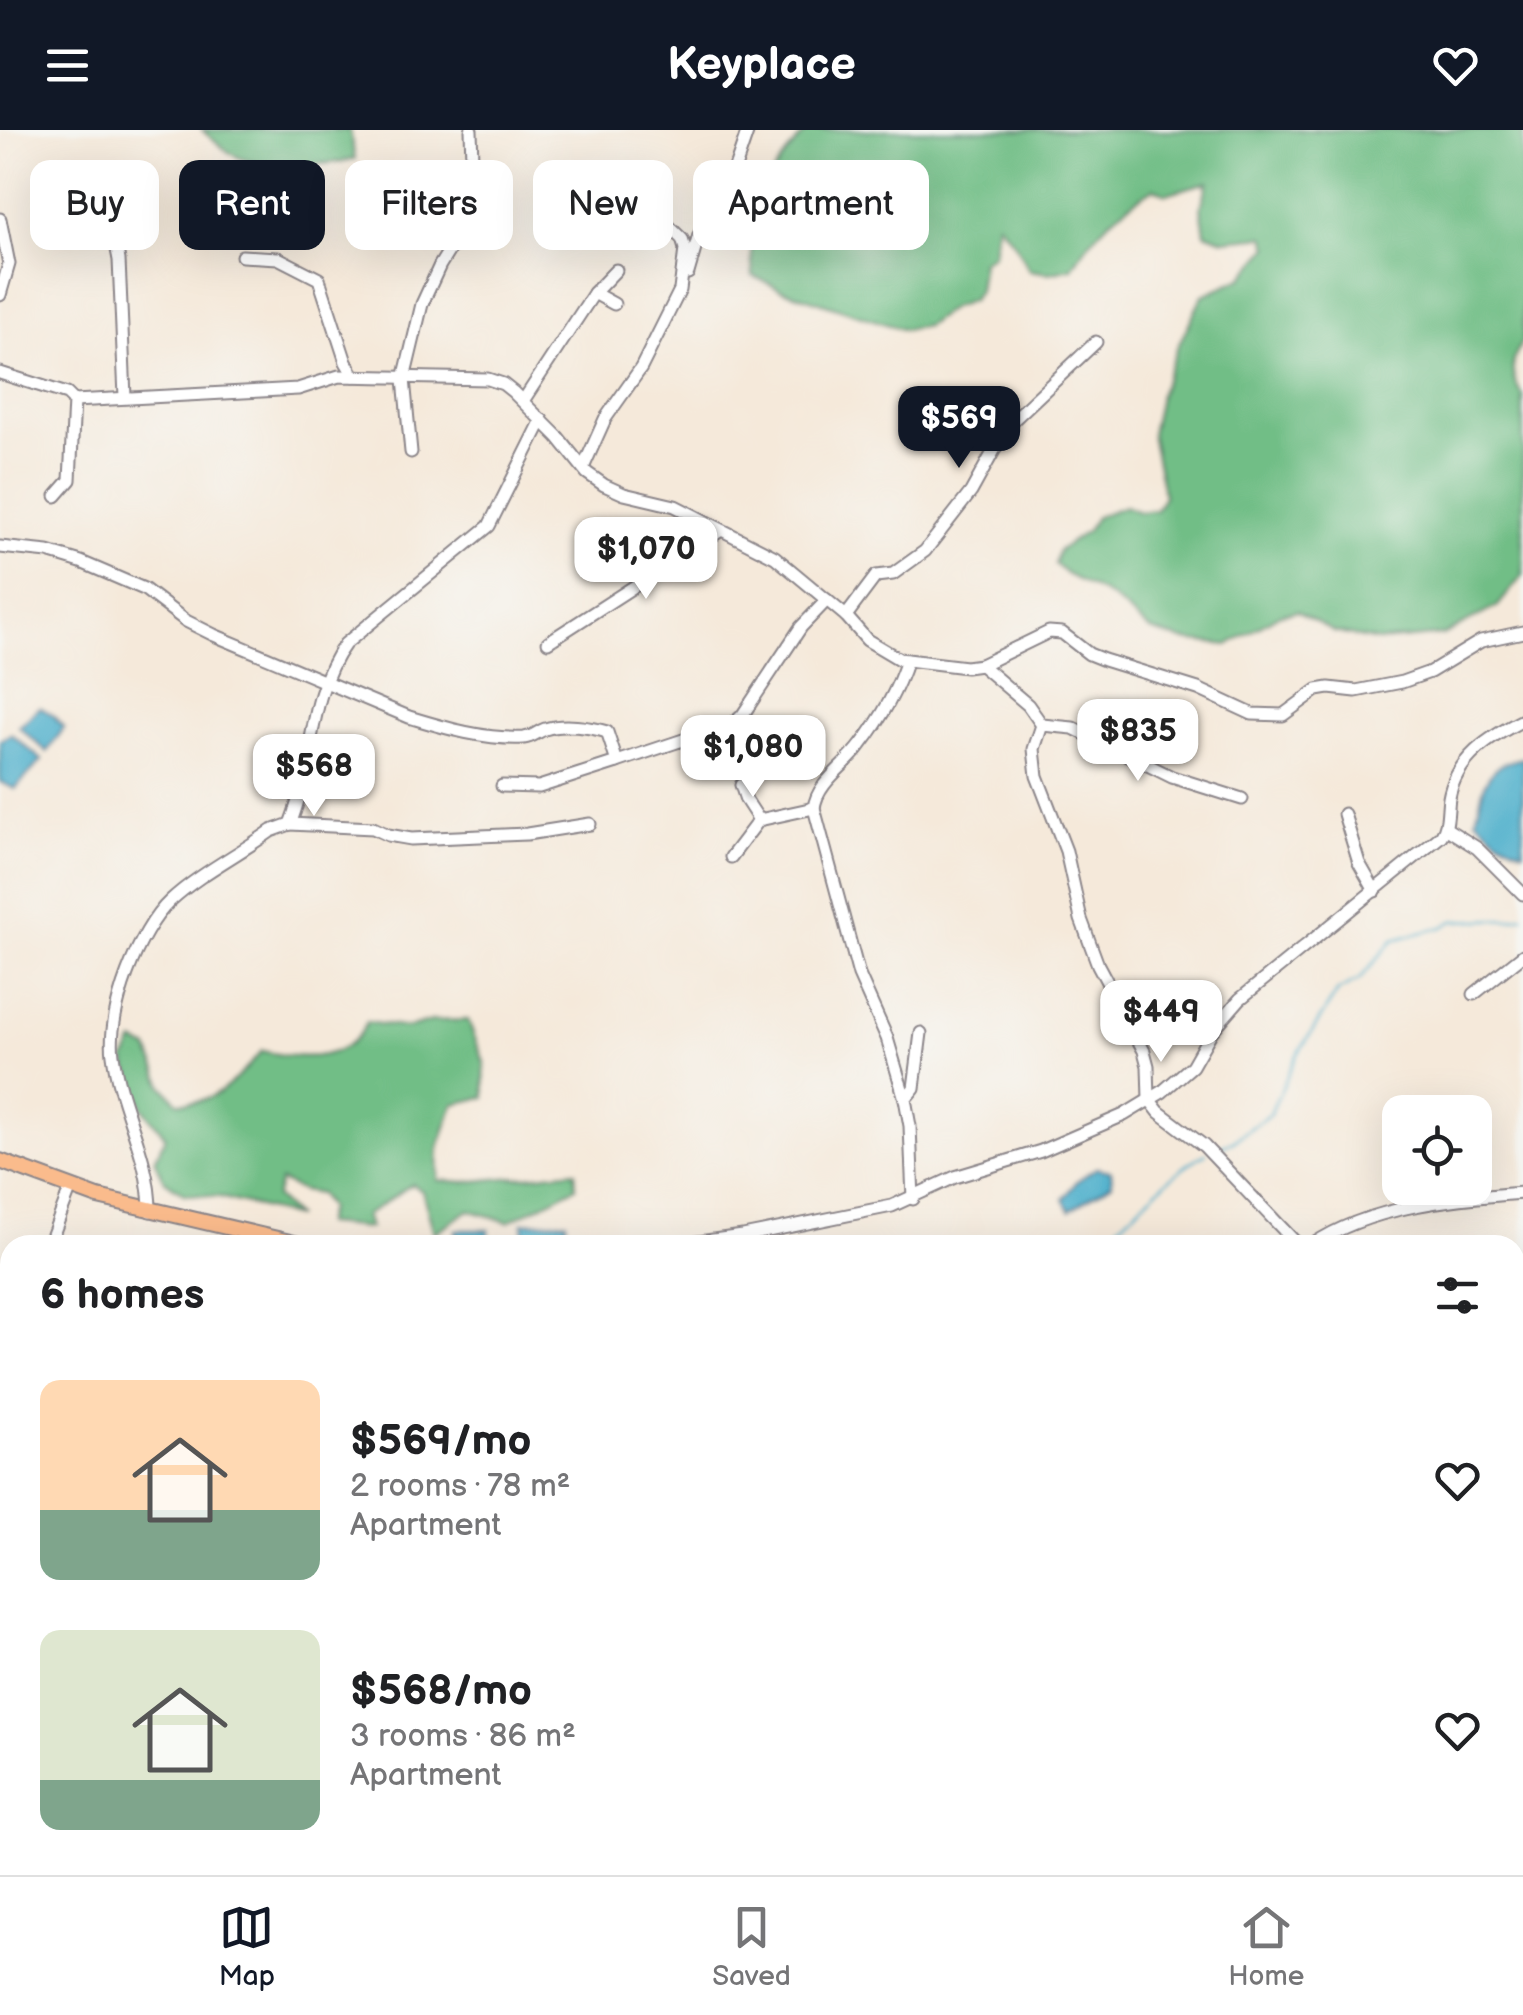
<!DOCTYPE html>
<html lang="en">
<head>
<meta charset="utf-8">
<style>
	:root { --surface:#fff; --page:#f2f2f2; --text:#202124; --muted:#757577; --line:#e0e0e0; --accent:#111827 }
	body { margin:0; font-family:"Balsamiq Sans",sans-serif; background:var(--page); color:var(--text); height:100vh; display:flex; flex-direction:column; font-size:38px; white-space:nowrap }
	* { box-sizing:border-box; margin:0 }
	p { font-size:32px; color:var(--muted) }
	.icon { flex:none; width:55px; height:55px; fill:none; stroke:currentColor; stroke-width:2; stroke-linecap:round; stroke-linejoin:round }
	.map { position:relative; flex:1; overflow:hidden }
	.drawer { position:absolute; left:0px; top:1105px; width:1525px; height:640px; display:flex; flex-direction:column; background:var(--surface); border-radius:30px 30px 0 0; box-shadow:0 10px 40px #0002 }
	.drawer>* { flex:none }
	.hud { position:absolute; left:30px; top:30px; width:1000px; height:90px; display:flex; gap:20px }
	.fabs { position:absolute; left:1382px; top:965px; display:grid; gap:20px }
	.fabs a { display:grid; place-items:center; width:110px; height:110px; border-radius:20px; background:var(--surface); box-shadow:0 10px 40px #0002; font-size:50px }
	.price { position:absolute; translate:-50% -85px; padding:0 22px; border-radius:20px; background:#fff; color:#222; font-size:32px; line-height:65px; filter:drop-shadow(0 2px 5px #0008) }
	.price::after { content:''; position:absolute; left:50%; top:60px; width:30px; height:22px; margin-left:-15px; background:inherit; clip-path:polygon(0 0,100% 0,50% 100%) }
	.price.selected { background:var(--accent); color:#fff }
	ul { padding:0; list-style:none }
	li { display:flex; align-items:center; gap:30px; height:250px; padding:0 40px }
	li span { display:grid; place-items:center; flex:none; width:280px; height:200px; border-radius:20px; color:#555 }
	li>.icon { margin-inline-start:auto }
	span .icon { width:120px; height:120px; fill:#fffc; stroke-width:1 }
	li b { font-size:42px }
	h2 { display:flex; justify-content:space-between; align-items:center; height:120px; padding:0 40px; font-size:42px }
	.pill { padding:0 35px; border-radius:20px; background:var(--surface); box-shadow:0 10px 40px #0002; font-size:35px; line-height:90px }
	.pill.selected { background:var(--accent); color:#fff }
	header { display:flex; justify-content:space-between; align-items:center; height:130px; padding:0 40px; background:var(--accent); color:#fff; font-size:45px; font-weight:800 }
	.dock { display:flex; justify-content:space-around; align-items:center; height:140px; border-top:2px solid var(--line); background:var(--surface); font-size:28px; color:var(--muted) }
	.dock a { display:grid; justify-items:center; gap:5px }
	.dock .selected { color:var(--accent) }
	.map>svg:first-child { display:block }
	.green { fill:#8cdfa0; stroke:#57806e; stroke-width:2.5 }
	.forest { fill:#71be86; stroke:#4a7060; stroke-width:2.5 }
	.water { fill:#4aadca; stroke:#366882; stroke-width:2.5 }
	.lines { fill:none; stroke-linecap:round; stroke-linejoin:round }
	.stream { stroke:#4aadca; stroke-width:2.5 }
	.minor-casing { stroke:#8c868a; stroke-width:15 }
	.major-casing { stroke:#8c868a; stroke-width:18 }
	.minor { stroke:#fff; stroke-width:11 }
	.major { stroke:#fabb8c; stroke-width:14 }
</style>
</head>
<body>
<header><svg class="icon" aria-label="menu" viewBox="0 0 24 24"><path d="M4 6h16M4 12h16M4 18h16"/></svg>Keyplace<svg class="icon" aria-label="heart" viewBox="0 0 24 24"><path d="M12 20l-8-8c-3-5 5-10 8-4 3-6 11-1 8 4z"/></svg></header>
<div class="map">
<svg width="1523" height="1745" viewBox="0 0 1523 1745">
	<rect width="100%" height="100%" fill="#f6f6f2"/>
	<filter id="ink" filterUnits="userSpaceOnUse"><feTurbulence type="fractalNoise" baseFrequency=".01" numOctaves="2"/><feDisplacementMap in="SourceGraphic" scale="20" xChannelSelector="R" yChannelSelector="G"/><feConvolveMatrix kernelMatrix="1 2 1 2 8 2 1 2 1" color-interpolation-filters="sRGB"/></filter>
	<filter id="wash" filterUnits="userSpaceOnUse"><feTurbulence type="fractalNoise" baseFrequency=".0048" numOctaves="4" result="noise"/><feDisplacementMap in="SourceGraphic" scale="40" xChannelSelector="R" yChannelSelector="G"/><feGaussianBlur stdDeviation="2.25" result="paint"/><feColorMatrix in="noise" values="0 0 0 0 0 0 0 0 0 0 0 0 0 0 0 0 0 1.4 0 .05"/><feComposite in="paint" operator="in"/></filter>
	<g filter="url(#wash)">
		<rect width="100%" height="100%" fill="#f5e9da"/>
		<g class="green">
			<path d="M 0,1328 L 10,1335 L 10,1578 L 0,1573 Z"/>
			<path d="M 0,1582 L 10,1588 L 10,1733 L 0,1734 Z"/>
			<path d="M 68,1735 L 122,1735 L 122,1745 L 81,1745 L 75,1744 Z"/>
			<path d="M 133,1735 L 186,1735 L 171,1745 L 140,1745 Z"/>
			<path d="M 307,1735 L 354,1735 L 356,1745 L 326,1745 Z"/>
		</g>
		<g class="forest">
			<path d="M 202,0 L 350,0 L 355,29 C 327,35 269,39 242,29 C 227,23 214,11 202,0 Z"/>
			<path d="M 808,0 L 1523,0 L 1523,209 C 1512,231 1507,244 1523,265 L 1523,445 L 1498,476 L 1443,505 L 1378,511 L 1334,502 L 1297,481 L 1280,484 L 1228,515 L 1183,510 L 1150,500 L 1111,467 L 1066,444 L 1055,434 L 1058,421 L 1087,401 L 1095,387 L 1125,376 L 1139,382 L 1156,380 L 1164,366 L 1151,304 L 1160,263 L 1177,218 L 1203,165 L 1242,148 L 1269,117 L 1265,106 L 1224,110 L 1205,103 L 1201,77 L 1208,52 L 1166,64 L 1154,58 C 1118,80 1094,101 1072,138 L 1049,143 L 1029,140 L 1015,114 L 997,93 L 993,124 L 982,131 L 978,161 L 972,170 L 951,178 L 926,196 L 904,200 L 783,160 L 753,146 C 746,84 764,44 808,0 Z"/>
			<path d="M 468,890 L 484,932 L 485,967 L 454,974 L 439,1017 L 438,1050 L 465,1052 L 575,1041 L 576,1057 L 508,1092 L 469,1080 L 434,1103 L 422,1061 L 412,1054 L 365,1086 L 370,1098 L 324,1094 L 328,1078 L 319,1064 L 302,1061 L 280,1051 L 275,1067 L 296,1087 L 220,1067 L 184,1064 L 164,1050 L 155,1031 L 165,1006 L 142,977 L 125,930 L 134,912 L 149,919 L 163,956 L 178,972 C 217,976 237,948 262,921 C 302,930 347,933 367,892 L 408,898 L 432,891 Z"/>
		</g>
		<g class="water">
			<path d="M 40,577 L 54,586 L 64,598 L 47,622 L 19,597 Z"/>
			<path d="M 11,604 L 42,630 L 15,659 L 0,652 L 0,610 Z"/>
			<path d="M 1523,628 L 1523,721 L 1497,708 L 1476,688 C 1485,653 1484,635 1523,628 Z"/>
			<path d="M 1096,1038 L 1111,1041 L 1112,1053 L 1070,1080 L 1064,1069 L 1077,1051 Z"/>
			<path d="M 566,1091 L 568,1115 L 524,1115 L 523,1093 Z"/>
			<rect x="456" y="1100" width="33" height="15"/>
			<path d="M 0,1734 L 68,1735 L 75,1744 L 81,1745 L 0,1745 Z"/>
			<path d="M 186,1735 L 267,1735 L 285,1745 L 171,1745 Z"/>
		</g>
		<g class="lines">
			<g class="stream">
				<path d="M 1213,1020 L 1233,1011 L 1270,984 L 1297,925 L 1338,861 L 1360,849 L 1393,810 L 1443,797 L 1453,791 L 1511,789 L 1523,786"/>
				<path d="M 18,1113 L 18,1115"/>
				<path d="M 1097,1115 C 1134,1085 1164,1047 1206,1023"/>
				<path d="M 0,1197 L 10,1169"/>
				<path d="M 0,1576 L 10,1582"/>
				<path d="M 296,1735 L 315,1745"/>
			</g>
		</g>
	</g>
	<g filter="url(#ink)">
		<g class="lines">
			<g class="minor-casing">
				<g id="minor">
					<path d="M 108,73 L 119,130 L 125,267"/>
					<path d="M 0,89 L 9,134 L 0,165"/>
					<path d="M 242,126 L 278,128 L 319,149 L 346,232 L 354,246"/>
					<path d="M 688,143 L 699,105 L 735,38 L 748,0"/>
					<path d="M 594,163 L 614,174"/>
					<path d="M 0,243 L 67,264 L 74,271 L 298,259 L 339,246 L 488,249 L 503,254 L 513,262 L 558,307 L 587,343 L 604,355 L 624,364 L 675,376 L 775,427 L 846,486 L 867,510 L 899,529 L 966,537 L 981,535 L 1049,502 L 1062,503 L 1089,524 L 1104,530 L 1198,559 L 1252,584 L 1283,585 L 1317,560 L 1329,558 L 1356,561 L 1402,552 L 1430,542 L 1481,511 L 1523,502"/>
					<path d="M 523,271 L 594,163 L 616,140"/>
					<path d="M 411,322 L 404,249 L 422,174 L 440,135 L 458,106 L 473,60 L 471,0"/>
					<path d="M 583,338 L 605,289 L 641,238 L 680,160 L 685,119 L 682,109 L 642,70 L 656,42"/>
					<path d="M 56,366 L 70,350 L 74,271"/>
					<path d="M 0,417 L 48,422 L 81,432 L 144,459 L 186,491 L 214,505 L 409,587 C 445,598 486,610 524,608 C 533,607 537,602 545,599 C 562,593 591,597 607,602 L 617,632 L 734,593 L 742,586 L 801,497 L 827,470"/>
					<path d="M 846,486 L 876,446 L 893,444 L 925,421 L 971,362 L 1008,295 L 1096,212"/>
					<path d="M 548,512 L 720,401"/>
					<path d="M 907,530 C 897,561 881,589 861,615 C 847,635 817,652 814,678 L 859,845 L 887,908 L 905,969 L 910,996 L 913,1069"/>
					<path d="M 981,535 L 1028,575 L 1042,595 L 1034,619 L 1037,646 L 1066,721 L 1081,789 L 1098,835 L 1144,921 L 1148,936 L 1149,969 L 1159,982 L 1204,1016 L 1298,1115"/>
					<path d="M 1042,595 L 1073,598 L 1172,647 L 1242,669"/>
					<path d="M 741,655 L 746,670 L 759,690"/>
					<path d="M 502,656 L 539,657 L 617,632"/>
					<path d="M 1344,684 L 1359,733 L 1375,761"/>
					<path d="M 290,694 L 373,698 L 388,705 L 411,709 L 527,704 L 590,694"/>
					<path d="M 1447,699 L 1477,718 L 1523,764"/>
					<path d="M 731,727 L 759,690 L 814,678"/>
					<path d="M 1474,864 L 1523,825"/>
					<path d="M 905,969 L 914,958 L 921,903"/>
					<path d="M 150,1081 C 150,1026 120,979 113,925 C 107,882 138,801 170,771 C 199,744 239,724 271,701 L 290,694 C 314,636 307,566 345,514 L 489,396 L 542,290"/>
					<path d="M 49,1115 L 71,1057"/>
					<path d="M 676,1115 L 743,1106 L 892,1076 L 955,1047 L 1041,1021 L 1124,985 L 1162,962 L 1192,936 L 1212,901 L 1240,869 L 1441,706 C 1449,695 1447,681 1449,668 C 1456,628 1490,607 1523,590"/>
					<path d="M 1312,1115 C 1369,1076 1455,1068 1523,1063"/>
					<path d="M 0,1249 L 10,1222"/>
				</g>
			</g>
			<g class="major-casing">
				<g id="major">
					<path d="M 0,1031 L 98,1067 L 303,1115"/>
					<path d="M 864,1735 L 872,1745"/>
				</g>
			</g>
			<use href="#minor" class="minor"/>
			<use href="#major" class="major"/>
		</g>
	</g>
</svg>
<div class="fabs">
<a><svg class="icon" aria-label="locate" viewBox="0 0 24 24"><circle cx="12" cy="12" r="6"/><path d="M12 2v4M12 18v4M2 12h4M18 12h4"/></svg></a>
</div>
<b class="price selected" style="left:959px;top:341px">$569</b>
<b class="price" style="left:646px;top:472px">$1,070</b>
<b class="price" style="left:1138px;top:654px">$835</b>
<b class="price" style="left:753px;top:670px">$1,080</b>
<b class="price" style="left:314px;top:689px">$568</b>
<b class="price" style="left:1161px;top:935px">$449</b>
<div class="hud">
<a class="pill">Buy</a>
<a class="pill selected">Rent</a>
<a class="pill">Filters</a>
<a class="pill">New</a>
<a class="pill">Apartment</a>
</div>
<section class="drawer">
<h2>6 homes<svg class="icon" aria-label="filters" viewBox="0 0 24 24"><path d="M4 7h16M4 17h16"/><circle cx="9" cy="7" r="2"/><circle cx="15" cy="17" r="2"/></svg></h2>
<ul>
<li><span style="background:linear-gradient(#ffd9b3 65%,#7fa58c 0)"><svg class="icon" aria-label="home" viewBox="0 0 24 24"><path d="M3 11l9-7 9 7M6 9v11h12V9"/></svg></span><div><b>$569/mo</b><p>2 rooms · 78 m²</p><p>Apartment</p></div><svg class="icon" aria-label="heart" viewBox="0 0 24 24"><path d="M12 20l-8-8c-3-5 5-10 8-4 3-6 11-1 8 4z"/></svg></li>
<li><span style="background:linear-gradient(#dfe7d0 75%,#7fa58c 0)"><svg class="icon" aria-label="home" viewBox="0 0 24 24"><path d="M3 11l9-7 9 7M6 9v11h12V9"/></svg></span><div><b>$568/mo</b><p>3 rooms · 86 m²</p><p>Apartment</p></div><svg class="icon" aria-label="heart" viewBox="0 0 24 24"><path d="M12 20l-8-8c-3-5 5-10 8-4 3-6 11-1 8 4z"/></svg></li>
</ul>
</section>
</div>
<nav class="dock">
<a class="selected"><svg class="icon" aria-label="map" viewBox="0 0 24 24"><path d="M3 6l6-2 6 2 6-2v14l-6 2-6-2-6 2zM9 4v14M15 6v14"/></svg>Map</a>
<a><svg class="icon" aria-label="saved" viewBox="0 0 24 24"><path d="M7 4h10v16l-5-4-5 4z"/></svg>Saved</a>
<a><svg class="icon" aria-label="home" viewBox="0 0 24 24"><path d="M3 11l9-7 9 7M6 9v11h12V9"/></svg>Home</a>
</nav>
</body>
</html>
